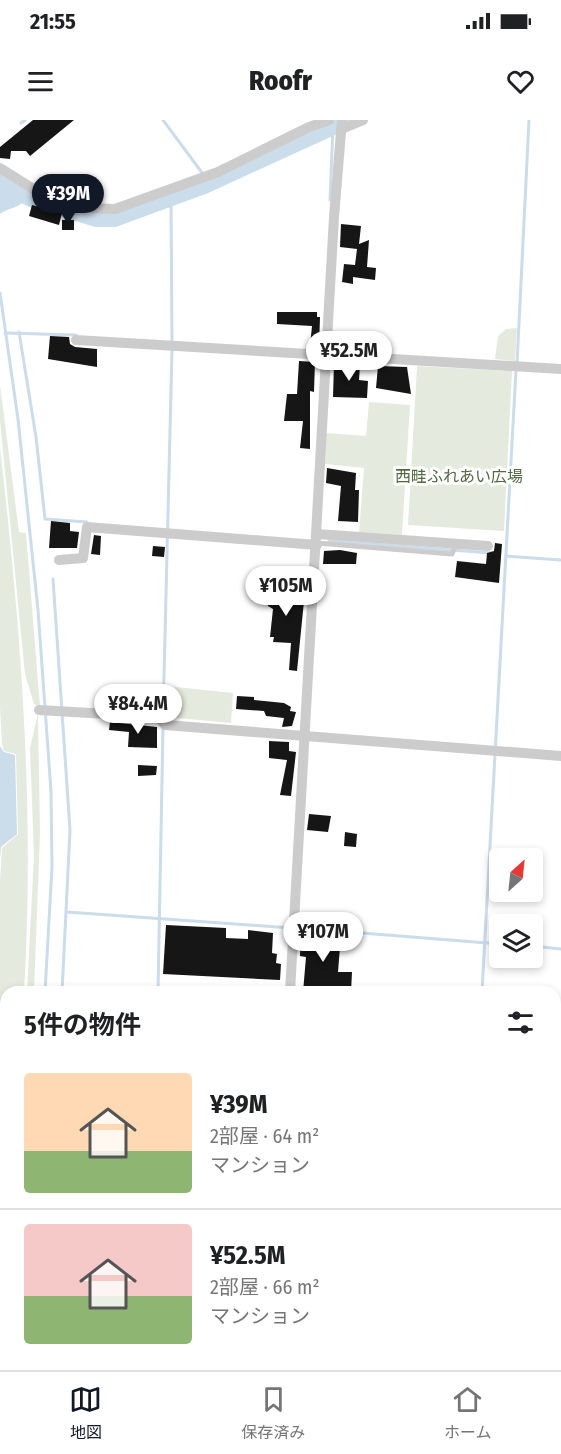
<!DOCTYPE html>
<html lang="ja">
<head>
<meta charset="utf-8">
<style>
	:root { --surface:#fff; --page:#f2f2f2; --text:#202124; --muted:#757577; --line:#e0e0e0; --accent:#111827 }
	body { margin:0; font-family:"Fira Sans Condensed","Noto Sans JP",sans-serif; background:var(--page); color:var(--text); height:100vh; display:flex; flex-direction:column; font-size:22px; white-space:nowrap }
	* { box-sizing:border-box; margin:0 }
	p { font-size:20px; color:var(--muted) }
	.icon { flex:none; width:33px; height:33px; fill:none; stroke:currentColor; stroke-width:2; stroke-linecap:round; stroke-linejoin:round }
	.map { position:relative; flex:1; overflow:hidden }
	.sheet { position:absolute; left:0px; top:866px; width:561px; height:386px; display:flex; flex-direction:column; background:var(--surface); border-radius:18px 18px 0 0; box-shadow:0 3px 9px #0003 }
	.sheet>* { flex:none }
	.needle { width:39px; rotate:27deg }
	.buttons { position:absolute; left:489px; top:728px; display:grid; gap:12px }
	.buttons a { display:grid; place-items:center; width:54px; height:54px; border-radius:6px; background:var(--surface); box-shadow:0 3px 9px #0003; font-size:30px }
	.price { position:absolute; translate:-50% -51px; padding:0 14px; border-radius:21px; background:#fff; color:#222; font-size:20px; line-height:39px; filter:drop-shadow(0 2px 3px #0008) }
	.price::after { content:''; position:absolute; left:50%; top:36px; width:18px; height:14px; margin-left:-9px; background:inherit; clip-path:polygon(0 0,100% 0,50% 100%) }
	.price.current { background:var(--accent); color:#fff }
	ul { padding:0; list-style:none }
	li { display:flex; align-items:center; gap:18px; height:150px; padding:0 24px }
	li+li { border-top:2px solid var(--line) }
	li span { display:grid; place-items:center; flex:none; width:168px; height:120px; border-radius:6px; color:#555 }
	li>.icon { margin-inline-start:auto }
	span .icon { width:72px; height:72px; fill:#fffc; stroke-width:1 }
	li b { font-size:26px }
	h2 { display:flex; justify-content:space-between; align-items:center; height:72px; padding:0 24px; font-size:26px }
	.status { display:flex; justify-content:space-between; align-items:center; height:42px; padding:0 30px; background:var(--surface); direction:ltr }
	.status svg { height:16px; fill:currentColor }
	header { display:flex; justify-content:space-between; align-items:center; height:78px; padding:0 24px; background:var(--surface); font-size:27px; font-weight:800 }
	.tabs { display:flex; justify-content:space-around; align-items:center; height:84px; border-top:2px solid var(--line); background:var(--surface); font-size:16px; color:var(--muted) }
	.tabs a { display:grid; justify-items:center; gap:3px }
	.tabs .current { color:var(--accent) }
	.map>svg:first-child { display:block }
	.green { fill:#e4ebde }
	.water { fill:#cbdcea }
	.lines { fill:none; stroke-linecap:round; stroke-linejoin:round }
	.stream { stroke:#cbdcea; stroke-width:3 }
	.river { stroke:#cbdcea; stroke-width:18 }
	.building { fill:#161616 }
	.lane { stroke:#ccc; stroke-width:5 }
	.street { stroke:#ccc; stroke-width:10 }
	.primary { stroke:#a7a7a7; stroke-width:16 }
	.labels { text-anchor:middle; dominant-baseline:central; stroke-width:6; stroke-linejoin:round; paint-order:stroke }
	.park-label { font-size:16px; fill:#50683f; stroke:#fff }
</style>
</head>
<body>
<div class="status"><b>21:55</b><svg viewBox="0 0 49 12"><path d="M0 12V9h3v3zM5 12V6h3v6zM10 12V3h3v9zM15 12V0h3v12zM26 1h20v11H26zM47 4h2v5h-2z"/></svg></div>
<header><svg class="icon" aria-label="menu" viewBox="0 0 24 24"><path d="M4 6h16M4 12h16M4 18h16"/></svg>Roofr<svg class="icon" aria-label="heart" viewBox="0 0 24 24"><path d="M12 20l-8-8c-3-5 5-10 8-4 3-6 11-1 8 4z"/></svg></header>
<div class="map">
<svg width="561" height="1250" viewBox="0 0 561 1250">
	<rect width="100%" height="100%" fill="#fff"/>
	<g class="green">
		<path d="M 517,208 L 515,241 L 495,239 L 498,216 L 506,209 Z"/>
		<path d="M 417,246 L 512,251 L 504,411 L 408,405 Z"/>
		<path d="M 0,265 L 19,412 L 26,413 L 40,587 L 34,584 L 25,554 L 0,300 Z"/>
		<path d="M 369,282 L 410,285 L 402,415 L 359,412 L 364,348 L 325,344 L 326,313 L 366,316 Z"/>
		<path d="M 0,328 C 21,509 35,690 24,871 L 6,872 L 6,998 L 0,997 L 0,761 L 2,728 L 18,714 L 16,634 L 4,631 L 2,625 L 0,587 Z"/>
		<path d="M 167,566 L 233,573 L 231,603 L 166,597 Z"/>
		<path d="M 38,593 L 40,713 L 34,871 L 27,872 L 34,736 L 30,628 Z"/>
		<path d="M 0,1001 L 6,1003 L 0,1082 Z"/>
		<path d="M 6,1063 L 6,1161 L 0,1196 L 0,1118 Z"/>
		<rect x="555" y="1089" width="6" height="126"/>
	</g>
	<g class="water">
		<path d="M 0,51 L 28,68 C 23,91 15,84 0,94 Z"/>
		<path d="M 0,626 L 4,632 L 15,635 L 17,714 L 1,727 L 0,738 Z"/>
	</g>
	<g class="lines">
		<g class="stream">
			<path d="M 163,0 L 203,54"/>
			<path d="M 21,3 L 25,0"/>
			<path d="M 171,78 L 172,223"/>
			<path d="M 330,80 L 333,7"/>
			<path d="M 0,173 L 18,299 L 38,490 L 51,671 L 52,747 L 45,872"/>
			<path d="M 19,212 L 36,317 L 45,399 L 87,402"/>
			<path d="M 5,213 L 76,215"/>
			<path d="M 517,244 L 529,0"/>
			<path d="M 329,421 L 492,433"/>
			<path d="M 506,436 L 561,440"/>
			<path d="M 53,459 L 70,710 L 62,872"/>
			<path d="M 163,598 L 172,229"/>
			<path d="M 67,792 L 291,808"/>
			<path d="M 299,808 L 500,824"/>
			<path d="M 532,826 L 561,829"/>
			<path d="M 158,872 L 163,607"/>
			<path d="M 482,872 L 516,250"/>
			<path d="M 0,1218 L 6,1187"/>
			<path d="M 555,1220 L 561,1220"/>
			<path d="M 11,1250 L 12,1245"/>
			<path d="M 135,1250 L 136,1245"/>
			<path d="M 263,1250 L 264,1245"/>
		</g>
		<path class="river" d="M 0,64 L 34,79 L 70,90 L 96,98 L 114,98 L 204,65 L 346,0"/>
	</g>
	<g class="building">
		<path d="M 33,0 L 74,0 L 30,36 L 26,31 L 11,31 L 10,39 L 0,38 L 0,27 Z"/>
		<path d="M 32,85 L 62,93 L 59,105 L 29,96 Z"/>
		<rect x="62" y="100" width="12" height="10"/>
		<path d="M 341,104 L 361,106 L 359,124 L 369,120 L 367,147 L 376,148 L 375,160 L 353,157 L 353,164 L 342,162 L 344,144 L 355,145 L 357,129 L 340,127 Z"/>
		<path d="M 277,192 L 317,192 L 317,197 L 320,197 L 319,227 L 310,226 L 312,206 L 277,204 Z"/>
		<path d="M 50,216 L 69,217 L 70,224 L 75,227 L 97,229 L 97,247 L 48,239 Z"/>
		<path d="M 299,241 L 315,242 L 314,272 L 310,271 L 310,329 L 300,328 L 303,301 L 284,301 L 287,274 L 297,274 Z"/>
		<path d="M 334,243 L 360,245 L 359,260 L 368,261 L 367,278 L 333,277 Z"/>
		<path d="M 378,246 L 407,247 L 411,274 L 376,268 Z"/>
		<path d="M 327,348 L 356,353 L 355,370 L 359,370 L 358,402 L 338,401 L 341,366 L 326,363 Z"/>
		<path d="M 51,401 L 70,403 L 70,411 L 79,412 L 77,428 L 49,428 Z"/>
		<path d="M 94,415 L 101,416 L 100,435 L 91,434 Z"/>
		<path d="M 495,423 L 502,424 L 499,463 L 455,457 L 457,441 L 486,444 L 487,433 L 494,431 Z"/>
		<path d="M 153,426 L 165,427 L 164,437 L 152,436 Z"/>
		<path d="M 340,430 L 357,433 L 356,444 L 323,444 L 324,431 Z"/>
		<path d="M 261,464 L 301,468 L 301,470 L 305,471 L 297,551 L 289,550 L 291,523 L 273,522 L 274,517 L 270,517 L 273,489 L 268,486 L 267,478 L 260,477 Z"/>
		<path d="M 237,576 L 254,577 L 254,580 L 284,583 L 291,587 L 290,591 L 296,592 L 292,606 L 282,607 L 284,598 L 266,596 L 264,591 L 236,589 Z"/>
		<path d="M 110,602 L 157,607 L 157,628 L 128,627 L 129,612 L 109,610 Z"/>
		<path d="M 269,621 L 289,622 L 289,631 L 296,632 L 291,676 L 280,675 L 287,640 L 269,638 Z"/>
		<path d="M 138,645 L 157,646 L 156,655 L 138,656 Z"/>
		<path d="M 309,694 L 331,696 L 328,712 L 307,710 Z"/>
		<path d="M 345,712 L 357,714 L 356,727 L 344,726 Z"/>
		<path d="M 166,805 L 226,808 L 226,818 L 248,819 L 248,810 L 273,813 L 272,833 L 277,834 L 276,843 L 281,844 L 280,860 L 163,854 Z"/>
		<path d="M 301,811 L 341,814 L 338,852 L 352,852 L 351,872 L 303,872 L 306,837 L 300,836 Z"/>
	</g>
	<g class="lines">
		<path class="lane" d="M 317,423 L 452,434 L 456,424"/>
		<g class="street">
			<path d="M 341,9 L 363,0"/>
			<path d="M 0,48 L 35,70 L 52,76 L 90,88 L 115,89 L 218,52 L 309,7 L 329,0"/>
			<path d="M 76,220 L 561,249"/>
			<path d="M 317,414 L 488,426"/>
			<path d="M 59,440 L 83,438 L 87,407 L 317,425"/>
			<path d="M 39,590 L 158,597 L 165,605 L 561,636"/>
			<path d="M 290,872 L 334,97 L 342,0"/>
			<path d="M 555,1028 L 561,1028"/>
			<path d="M 270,1250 L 270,1245"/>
			<path d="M 460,1250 L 460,1245"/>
		</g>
		<g class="primary">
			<path d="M 555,1007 L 561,1001"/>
			<path d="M 328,1250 L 333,1245"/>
			<path d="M 348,1250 L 352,1245"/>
		</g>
	</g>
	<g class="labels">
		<g class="park-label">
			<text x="459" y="356">西畦ふれあい広場</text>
		</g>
	</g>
</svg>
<div class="buttons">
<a><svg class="needle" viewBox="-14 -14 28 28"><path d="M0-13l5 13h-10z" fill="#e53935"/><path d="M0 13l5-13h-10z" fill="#757577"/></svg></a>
<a><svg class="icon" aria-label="layers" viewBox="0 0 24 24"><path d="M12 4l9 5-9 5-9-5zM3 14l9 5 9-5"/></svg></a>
</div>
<b class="price current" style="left:68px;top:105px">¥39M</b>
<b class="price" style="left:349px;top:262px">¥52.5M</b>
<b class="price" style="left:286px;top:497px">¥105M</b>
<b class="price" style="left:138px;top:615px">¥84.4M</b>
<b class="price" style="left:323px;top:843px">¥107M</b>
<section class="sheet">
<h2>5件の物件<svg class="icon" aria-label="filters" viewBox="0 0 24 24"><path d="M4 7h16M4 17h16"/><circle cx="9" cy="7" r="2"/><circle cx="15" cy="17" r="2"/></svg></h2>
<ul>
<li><span style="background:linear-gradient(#ffd9b3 65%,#8fb573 0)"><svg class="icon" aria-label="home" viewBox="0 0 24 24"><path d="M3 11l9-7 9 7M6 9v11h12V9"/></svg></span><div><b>¥39M</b><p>2部屋 · 64 m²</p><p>マンション</p></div></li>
<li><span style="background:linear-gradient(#f6c9c9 60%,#8fb573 0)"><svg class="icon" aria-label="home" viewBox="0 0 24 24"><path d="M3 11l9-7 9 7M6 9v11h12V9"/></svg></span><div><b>¥52.5M</b><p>2部屋 · 66 m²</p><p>マンション</p></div></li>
</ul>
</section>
</div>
<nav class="tabs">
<a class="current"><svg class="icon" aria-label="map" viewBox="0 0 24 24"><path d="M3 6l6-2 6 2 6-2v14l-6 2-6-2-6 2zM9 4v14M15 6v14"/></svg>地図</a>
<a><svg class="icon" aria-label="saved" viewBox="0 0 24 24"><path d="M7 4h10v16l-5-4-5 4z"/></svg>保存済み</a>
<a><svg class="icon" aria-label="home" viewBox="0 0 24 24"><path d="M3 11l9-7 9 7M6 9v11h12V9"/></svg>ホーム</a>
</nav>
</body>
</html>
